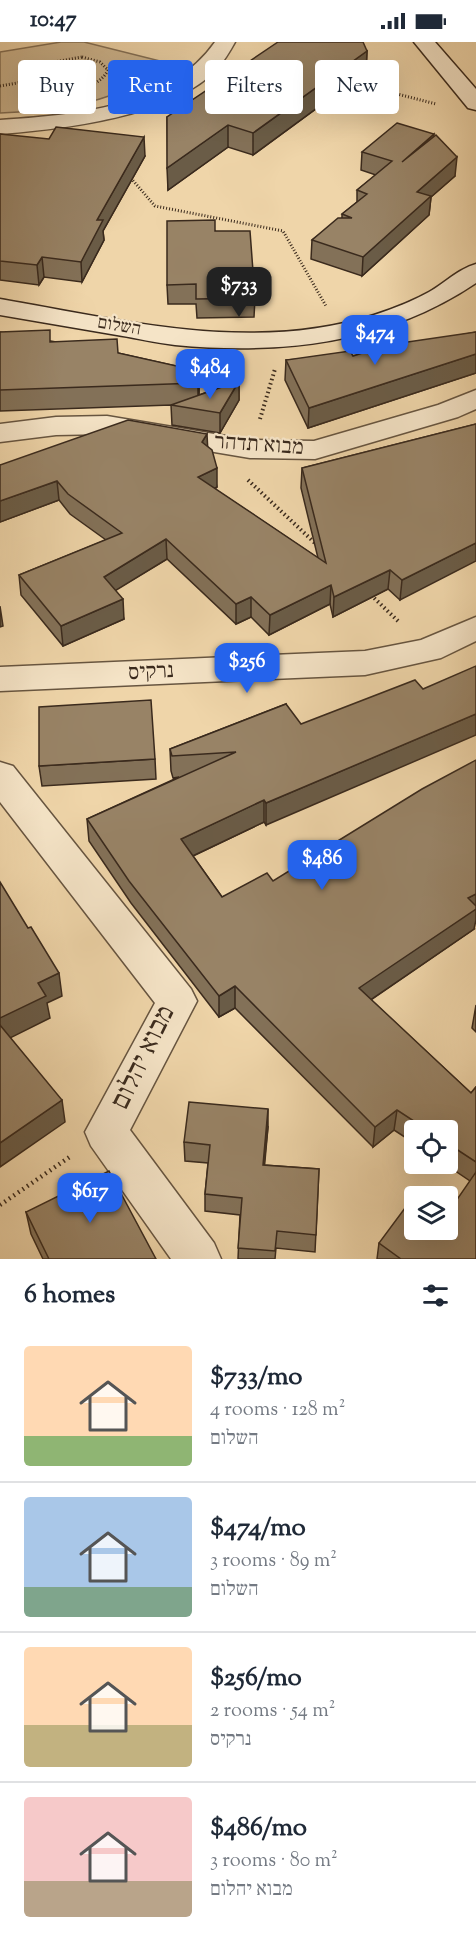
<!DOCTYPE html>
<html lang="en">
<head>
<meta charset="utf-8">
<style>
	:root { --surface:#fff; --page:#f2f2f3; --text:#1f2937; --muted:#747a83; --line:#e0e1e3; --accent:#2563eb }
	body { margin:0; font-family:"Sorts Mill Goudy","Frank Ruhl Libre",serif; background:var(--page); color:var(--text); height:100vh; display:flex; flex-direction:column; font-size:22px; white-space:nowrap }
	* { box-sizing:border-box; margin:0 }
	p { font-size:20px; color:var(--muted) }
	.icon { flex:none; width:33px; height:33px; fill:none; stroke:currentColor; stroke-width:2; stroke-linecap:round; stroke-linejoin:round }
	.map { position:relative; height:1217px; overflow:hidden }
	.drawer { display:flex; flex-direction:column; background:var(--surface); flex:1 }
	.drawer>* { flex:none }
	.guide { position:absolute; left:18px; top:18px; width:441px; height:54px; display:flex; gap:12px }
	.buttons { position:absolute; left:404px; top:1078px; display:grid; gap:12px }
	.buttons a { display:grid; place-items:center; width:54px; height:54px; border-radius:6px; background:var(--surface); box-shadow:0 6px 24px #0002; font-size:30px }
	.price { position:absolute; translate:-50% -51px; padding:0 14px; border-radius:12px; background:var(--accent); color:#fff; font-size:20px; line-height:39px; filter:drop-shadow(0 2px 3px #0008) }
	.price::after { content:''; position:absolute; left:50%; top:36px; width:18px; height:14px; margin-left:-9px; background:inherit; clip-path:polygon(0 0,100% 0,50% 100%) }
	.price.active { background:#222; color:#fff }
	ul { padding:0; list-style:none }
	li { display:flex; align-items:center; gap:18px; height:150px; padding:0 24px }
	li+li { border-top:2px solid var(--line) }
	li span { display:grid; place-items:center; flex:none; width:168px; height:120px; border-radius:6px; color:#555 }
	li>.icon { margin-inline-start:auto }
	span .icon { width:72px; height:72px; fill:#fffc; stroke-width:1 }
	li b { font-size:26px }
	h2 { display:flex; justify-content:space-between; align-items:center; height:72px; padding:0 24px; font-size:26px }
	.tag { padding:0 21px; border-radius:6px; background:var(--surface); box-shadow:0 6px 24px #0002; font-size:21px; line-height:54px }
	.tag.active { background:var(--accent); color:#fff }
	.status { display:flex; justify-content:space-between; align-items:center; height:42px; padding:0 30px; background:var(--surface); direction:ltr }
	.status svg { height:16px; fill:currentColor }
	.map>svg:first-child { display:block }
	.green { fill:#d0b891; stroke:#857157; stroke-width:1.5 }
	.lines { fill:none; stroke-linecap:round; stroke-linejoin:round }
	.street-casing { stroke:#675540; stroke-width:3 }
	.secondary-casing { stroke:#3a2a1d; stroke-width:3 }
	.path-far2 { stroke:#3a2a1d; stroke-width:3; stroke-dasharray:1 2; stroke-linecap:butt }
	.path-far1 { stroke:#3a2a1d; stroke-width:4; stroke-dasharray:1.5 3; stroke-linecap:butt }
	.path { stroke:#3a2a1d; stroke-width:4.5; stroke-dasharray:1.5 4; stroke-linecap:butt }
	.street { fill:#f5e4c7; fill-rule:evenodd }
	.secondary { fill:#f5e4c7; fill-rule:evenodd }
	.wall { fill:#837158; stroke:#3a2a1d; stroke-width:1.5 }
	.shaded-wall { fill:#6a5c47; stroke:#3a2a1d; stroke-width:1.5 }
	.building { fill:#988366; stroke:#3a2a1d; stroke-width:1.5 }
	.labels { text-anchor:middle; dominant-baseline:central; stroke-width:4.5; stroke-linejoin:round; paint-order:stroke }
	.far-street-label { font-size:18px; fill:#3a2a1d; stroke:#f5e4c7 }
	.street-label { font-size:22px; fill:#3a2a1d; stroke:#f5e4c7 }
	.near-street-label { font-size:27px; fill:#3a2a1d; stroke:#f5e4c7 }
</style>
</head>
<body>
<div class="status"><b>10:47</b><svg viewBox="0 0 49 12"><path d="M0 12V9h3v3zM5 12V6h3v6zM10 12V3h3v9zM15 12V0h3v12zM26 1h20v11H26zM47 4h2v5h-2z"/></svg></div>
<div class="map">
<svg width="476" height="1217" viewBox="0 0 476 1217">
	<rect width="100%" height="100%" fill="#efd5a9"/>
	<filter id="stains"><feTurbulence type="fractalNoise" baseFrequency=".00333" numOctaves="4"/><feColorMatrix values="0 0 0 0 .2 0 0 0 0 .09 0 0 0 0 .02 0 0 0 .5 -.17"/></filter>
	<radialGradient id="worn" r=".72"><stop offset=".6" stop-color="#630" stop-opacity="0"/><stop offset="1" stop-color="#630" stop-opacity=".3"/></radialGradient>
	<path class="green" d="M 61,0 L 84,0 L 172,22 C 157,30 143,40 127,47 C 87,65 43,69 0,71 L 0,10 Z"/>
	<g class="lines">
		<g class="street-casing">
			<g id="street">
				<path d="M 215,0 L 235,0 C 230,9 224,19 217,27 C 172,75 63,87 0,92 L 0,78 C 74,73 169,66 215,0 Z"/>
				<path d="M 476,348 L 476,367 L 458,375 L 315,417 L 250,416 L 107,392 L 56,393 L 0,400 L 0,382 L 56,375 L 107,374 L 250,398 L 314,399 L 438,363 Z"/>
				<path d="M 476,575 L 476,599 L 441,616 L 365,633 L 0,649 L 0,625 L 365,609 L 421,598 Z"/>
				<path d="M 0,720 L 13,724 L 191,947 L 197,959 L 130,1088 L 214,1201 L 221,1217 L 171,1217 L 91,1104 L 85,1090 L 155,961 L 0,760 Z"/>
			</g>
		</g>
		<g class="secondary-casing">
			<g id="secondary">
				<path d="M 414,0 L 435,0 L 476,47 L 476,68 L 468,66 Z"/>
				<path d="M 476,222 L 476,241 C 386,302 281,313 175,303 C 156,301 136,296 117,293 C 78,286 39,280 0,273 L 0,257 C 122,278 252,312 374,273 C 392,267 413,259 429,250 C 445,241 458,227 476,222 Z"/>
			</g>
		</g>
		<g class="path-far2">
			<path d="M 82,15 L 100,20 L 108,28 C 96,52 57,50 42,31 L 54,20 Z"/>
			<path d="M 347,39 L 436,62"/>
			<path d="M 0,44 L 45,36"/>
			<path d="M 129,134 L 155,164 L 283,189 L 326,264"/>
		</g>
		<g class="path-far1">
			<path d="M 260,377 L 275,327"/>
			<path d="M 248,438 L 317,503"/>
			<path d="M 371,553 L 398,579"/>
		</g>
		<path class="path" d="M 0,1163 L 71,1114"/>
		<use href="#street" class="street"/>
		<use href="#secondary" class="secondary"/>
	</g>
	<g class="wall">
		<path d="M 367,9 L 366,30 L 253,113 L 228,105 L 168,148 L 167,75 Z"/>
		<path d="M 0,92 L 145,114 L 103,189 L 104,198 L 82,240 L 44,235 L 39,243 L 0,238 Z"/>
		<path d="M 434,95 L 455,134 L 431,155 L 429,173 L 362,234 L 311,217 L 312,198 L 342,176 L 342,172 L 357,160 L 357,148 L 376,133 L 361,128 L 362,110 Z"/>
		<path d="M 215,189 L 255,256 L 254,275 L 197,276 L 196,262 L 168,262 L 167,243 Z"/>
		<path d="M 0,290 L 118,311 L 199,329 L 199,353 L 239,339 L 239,358 L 220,391 L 172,383 L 171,363 L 0,369 Z"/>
		<path d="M 476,290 L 476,331 L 308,386 L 285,338 L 286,318 L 353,314 Z"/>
		<path d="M 476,382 L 400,558 L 388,547 L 333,575 L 330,562 L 269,593 L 251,575 L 236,582 L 167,517 L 115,548 L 124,577 L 63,604 L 21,553 L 19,533 L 106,498 L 70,472 L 59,458 L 0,480 L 0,423 L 207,404 L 217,445 L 215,447 L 318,516 L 301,446 L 302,426 Z"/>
		<path d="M 286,662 L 266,783 L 264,780 L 193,814 L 222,855 L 273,839 L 474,887 L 371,958 L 471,1051 L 476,1045 L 476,1217 L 377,1217 L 379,1201 L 414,1188 L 447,1188 L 470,1139 L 445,1122 L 447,1122 L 447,1089 L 414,1089 L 414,1101 L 394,1088 L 373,1105 L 235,966 L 219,975 L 131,861 L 89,799 L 87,777 L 179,735 L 173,736 L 171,729 L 170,707 Z"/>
		<path d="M 155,717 L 156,737 L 42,744 L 39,724 Z"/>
		<path d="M 476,963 L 476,990 L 472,986 Z"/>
		<path d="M 268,1085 L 264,1123 L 319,1127 L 315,1210 L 276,1206 L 275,1217 L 238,1217 L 240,1173 L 205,1169 L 205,1152 L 208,1121 L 185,1119 L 184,1100 Z"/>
		<path d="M 26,1170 L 156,1217 L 43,1217 L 31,1192 Z"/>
	</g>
	<g class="shaded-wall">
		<path d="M 367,9 L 366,30 L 253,113 L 253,91 Z"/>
		<path d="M 228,83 L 228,105 L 168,148 L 167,126 Z"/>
		<path d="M 434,92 L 432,110 L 402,120 Z"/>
		<path d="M 144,95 L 145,114 L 103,189 L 104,198 L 82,240 L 81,220 L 97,178 Z"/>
		<path d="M 457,115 L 455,134 L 431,155 L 429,173 L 362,234 L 363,215 L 417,150 Z"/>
		<path d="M 42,215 L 44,235 L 39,243 L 37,223 Z"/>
		<path d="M 476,312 L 476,331 L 308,386 L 309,366 Z"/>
		<path d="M 199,329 L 199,350 L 198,362 L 198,341 Z"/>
		<path d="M 239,339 L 239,358 L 220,391 L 220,371 Z"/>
		<path d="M 207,392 L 208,411 L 202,400 Z"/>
		<path d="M 217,426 L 217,445 L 198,455 L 198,435 Z"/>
		<path d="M 57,439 L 59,458 L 0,480 L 0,459 Z"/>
		<path d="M 166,497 L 167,517 L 105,555 L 104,535 Z"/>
		<path d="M 476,501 L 476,519 L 400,558 L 402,538 Z"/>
		<path d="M 390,528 L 388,547 L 333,575 L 334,555 Z"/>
		<path d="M 331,543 L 330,562 L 269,593 L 270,573 Z"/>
		<path d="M 251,555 L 251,575 L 236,582 L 236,562 Z"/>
		<path d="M 123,557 L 124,577 L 63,604 L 61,584 Z"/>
		<path d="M 0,564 L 3,584 L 0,585 Z"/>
		<path d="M 476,672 L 476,693 L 266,783 L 266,761 Z"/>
		<path d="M 264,758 L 264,780 L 182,819 L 181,797 Z"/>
		<path d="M 476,852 L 476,878 L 474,887 L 357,967 L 359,946 L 468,856 Z"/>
		<path d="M 59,931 L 62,954 L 47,961 L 50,976 L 0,1001 L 0,976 L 38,941 Z"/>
		<path d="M 235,944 L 235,966 L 219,975 L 219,954 Z"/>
		<path d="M 62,1058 L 65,1080 L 0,1125 L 0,1101 Z"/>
		<path d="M 268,1067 L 268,1085 L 263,1141 L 263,1123 Z"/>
		<path d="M 397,1068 L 394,1088 L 373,1105 L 375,1085 Z"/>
	</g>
	<g class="building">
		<path d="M 278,0 L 363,0 L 367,9 L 253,91 L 228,83 L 167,126 L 167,75 Z"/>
		<path d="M 397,81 L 434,92 L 402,120 L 436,93 L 457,115 L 417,150 L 431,154 L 363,215 L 312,198 L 338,176 L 352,176 L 342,172 L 367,152 L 357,148 L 392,119 L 362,110 Z"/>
		<path d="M 56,85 L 144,95 L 97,178 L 103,178 L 81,220 L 42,215 L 37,223 L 0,219 L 0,92 L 49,97 Z"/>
		<path d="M 215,178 L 215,189 L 250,189 L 255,256 L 196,257 L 196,242 L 167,243 L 167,179 Z"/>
		<path d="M 50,288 L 50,300 L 117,297 L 118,311 L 199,329 L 198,341 L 0,348 L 0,290 Z"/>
		<path d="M 476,290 L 476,312 L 309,366 L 286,318 L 350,309 L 353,314 L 387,303 Z"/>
		<path d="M 239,339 L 220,371 L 171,363 Z"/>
		<path d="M 128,378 L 207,392 L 202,400 L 212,408 L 217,426 L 198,435 L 326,521 L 302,426 L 476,382 L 476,501 L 402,538 L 390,528 L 334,555 L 331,543 L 270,573 L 251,555 L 236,562 L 166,497 L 104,535 L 123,557 L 61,584 L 19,533 L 122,491 L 68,452 L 57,439 L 0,459 L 0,423 Z"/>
		<path d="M 476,624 L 476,672 L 266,761 L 264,758 L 181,797 L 222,855 L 267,831 L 273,839 L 422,747 L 476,718 L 476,852 L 468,856 L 476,864 L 476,867 L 359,946 L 471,1051 L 476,1045 L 476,1120 L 447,1101 L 447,1089 L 429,1089 L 397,1068 L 375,1085 L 235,944 L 219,954 L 129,839 L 87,777 L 236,710 L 172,714 L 170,707 L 286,662 L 301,682 L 415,638 L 423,647 Z"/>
		<path d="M 151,658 L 155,717 L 39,724 L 39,665 Z"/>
		<path d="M 0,840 L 28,886 L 31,885 L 59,931 L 38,941 L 46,954 L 0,976 Z"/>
		<path d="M 0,983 L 62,1058 L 0,1101 Z"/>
		<path d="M 189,1060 L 268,1067 L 263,1123 L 319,1127 L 316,1193 L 277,1189 L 275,1209 L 238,1206 L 242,1156 L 205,1152 L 210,1103 L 184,1100 Z"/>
		<path d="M 109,1129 L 156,1217 L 49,1217 L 26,1170 Z"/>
		<path d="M 476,1130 L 476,1217 L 401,1217 L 379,1201 L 405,1166 L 414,1172 L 414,1188 L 447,1188 L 447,1172 Z"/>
	</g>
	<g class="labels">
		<g class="far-street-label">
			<text transform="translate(119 285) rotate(10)">השלום</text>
		</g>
		<g class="street-label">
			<text transform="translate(259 404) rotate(4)">מבוא תדהר</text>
			<text transform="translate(151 631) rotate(-3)">נרקיס</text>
		</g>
		<g class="near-street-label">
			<text transform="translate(144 1016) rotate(-64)">מבוא יהלום</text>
		</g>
	</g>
	<rect width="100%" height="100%" filter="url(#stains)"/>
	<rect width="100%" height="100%" fill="url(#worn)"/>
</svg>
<div class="buttons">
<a><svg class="icon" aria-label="locate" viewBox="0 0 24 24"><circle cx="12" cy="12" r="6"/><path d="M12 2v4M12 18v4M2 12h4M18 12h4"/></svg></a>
<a><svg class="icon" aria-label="layers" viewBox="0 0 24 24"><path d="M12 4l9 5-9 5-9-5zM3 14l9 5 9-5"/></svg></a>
</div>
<b class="price active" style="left:239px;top:276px">$733</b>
<b class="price" style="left:375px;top:324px">$474</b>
<b class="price" style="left:210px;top:358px">$484</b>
<b class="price" style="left:247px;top:652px">$256</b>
<b class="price" style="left:322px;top:849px">$486</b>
<b class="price" style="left:90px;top:1182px">$617</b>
<div class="guide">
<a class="tag">Buy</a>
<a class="tag active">Rent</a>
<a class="tag">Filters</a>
<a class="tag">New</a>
</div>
</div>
<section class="drawer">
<h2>6 homes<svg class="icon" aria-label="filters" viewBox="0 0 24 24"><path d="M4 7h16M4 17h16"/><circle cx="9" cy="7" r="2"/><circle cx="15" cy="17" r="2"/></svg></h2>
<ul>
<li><span style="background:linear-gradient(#ffd9b3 75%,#8fb573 0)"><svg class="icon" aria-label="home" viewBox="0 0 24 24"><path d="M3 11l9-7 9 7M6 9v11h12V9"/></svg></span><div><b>$733/mo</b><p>4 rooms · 128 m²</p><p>השלום</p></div></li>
<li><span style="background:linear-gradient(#a9c7e8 75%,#7fa58c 0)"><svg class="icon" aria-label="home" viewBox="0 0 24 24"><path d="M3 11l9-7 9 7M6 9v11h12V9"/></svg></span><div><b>$474/mo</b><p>3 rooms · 89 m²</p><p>השלום</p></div></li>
<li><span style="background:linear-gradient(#ffd9b3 65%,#c2b280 0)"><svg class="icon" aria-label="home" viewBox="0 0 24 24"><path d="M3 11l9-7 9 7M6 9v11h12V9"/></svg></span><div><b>$256/mo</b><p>2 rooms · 54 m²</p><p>נרקיס</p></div></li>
<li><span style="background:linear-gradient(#f6c9c9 70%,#b9a48a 0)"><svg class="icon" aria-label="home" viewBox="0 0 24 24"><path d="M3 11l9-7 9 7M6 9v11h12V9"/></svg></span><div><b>$486/mo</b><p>3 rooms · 80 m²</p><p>מבוא יהלום</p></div></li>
</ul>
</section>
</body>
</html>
